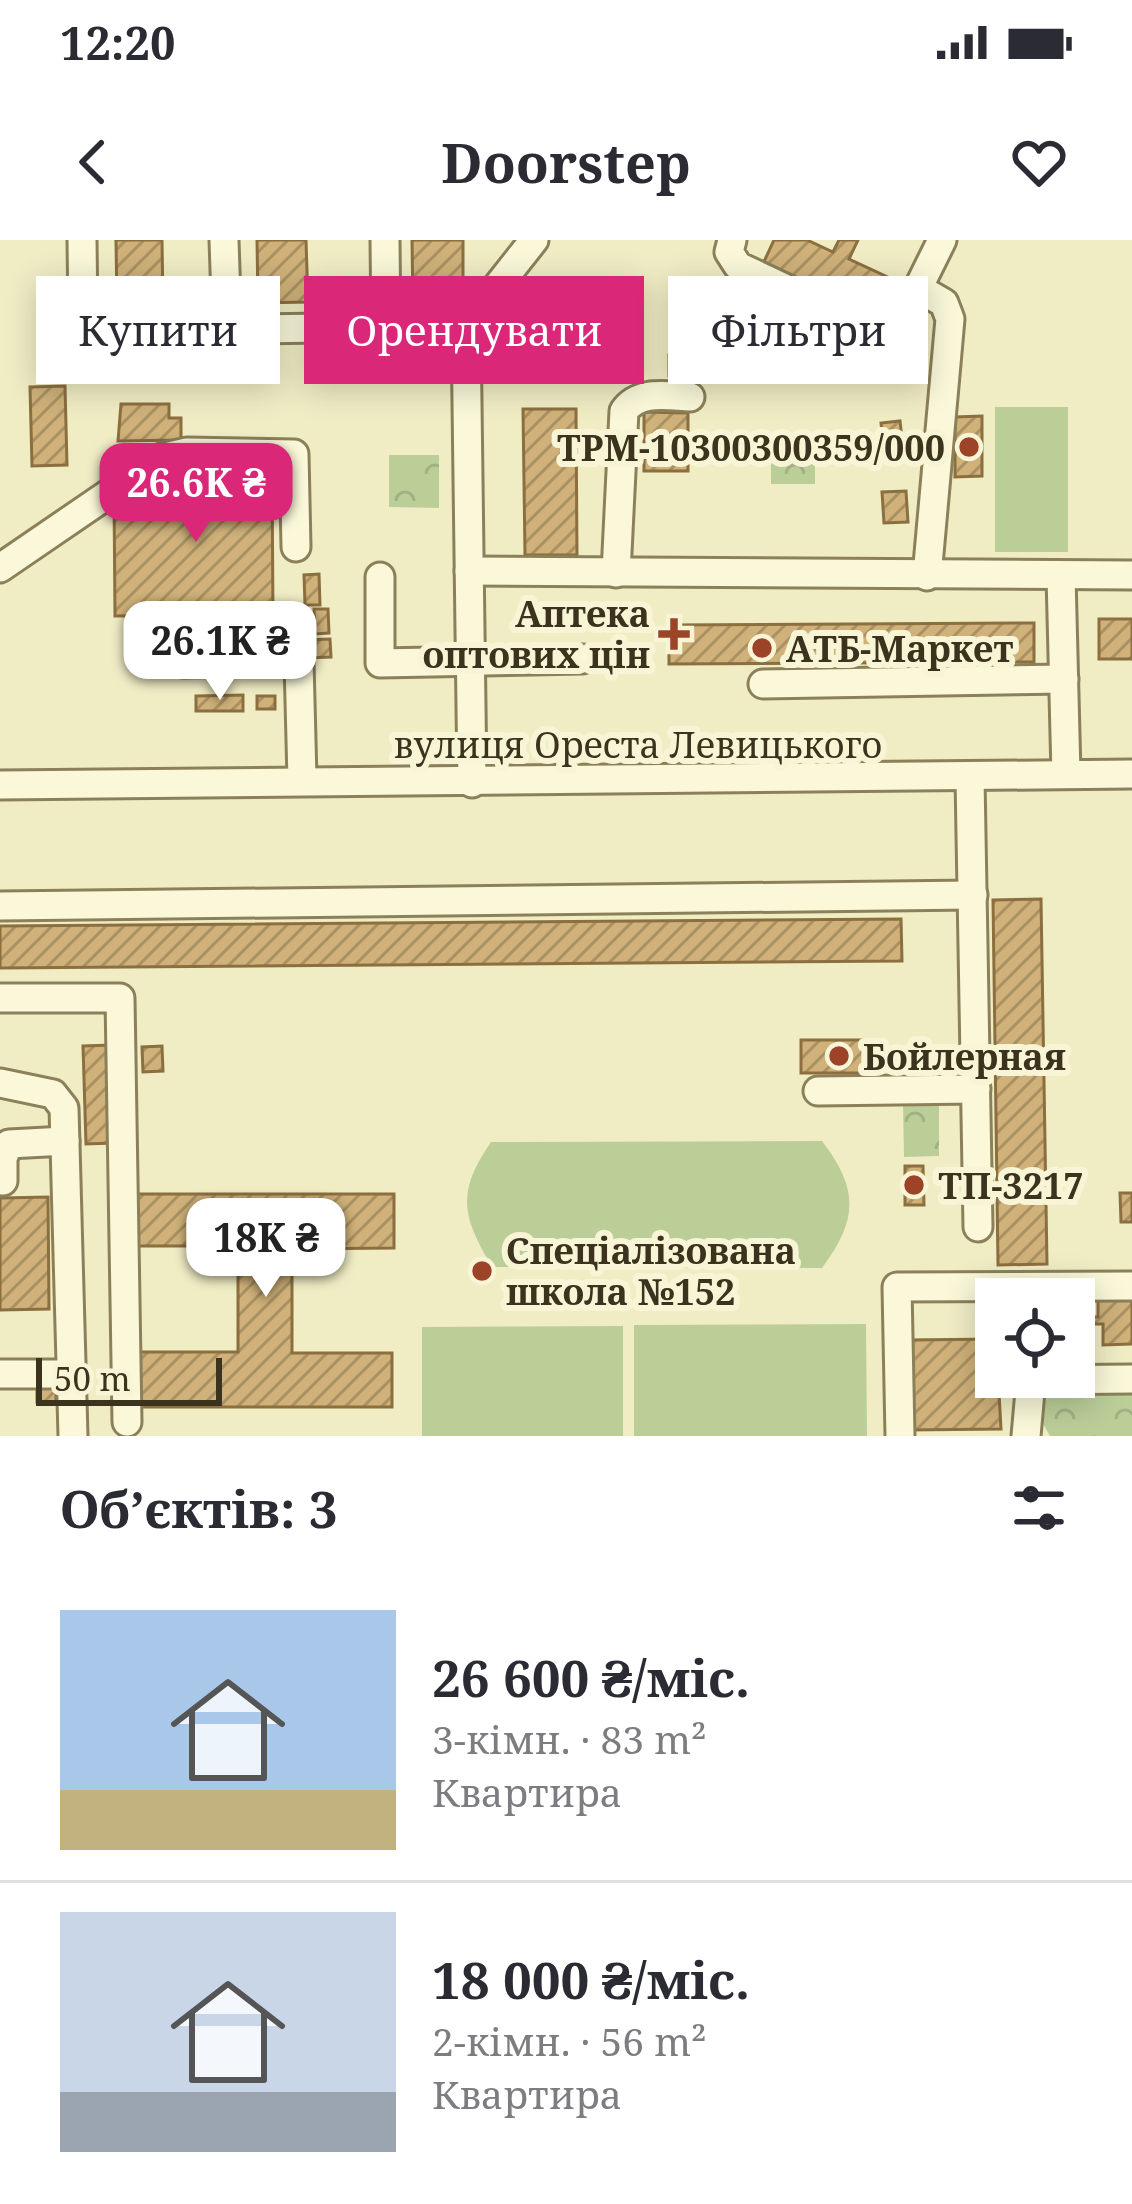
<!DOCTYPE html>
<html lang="uk">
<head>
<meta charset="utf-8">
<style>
	:root { --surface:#fff; --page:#f7f7f7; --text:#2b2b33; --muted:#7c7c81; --line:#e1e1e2; --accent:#db2777 }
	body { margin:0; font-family:"Noto Serif",serif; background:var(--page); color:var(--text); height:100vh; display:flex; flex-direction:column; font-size:45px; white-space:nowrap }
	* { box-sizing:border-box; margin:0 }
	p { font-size:39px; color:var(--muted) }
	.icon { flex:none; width:66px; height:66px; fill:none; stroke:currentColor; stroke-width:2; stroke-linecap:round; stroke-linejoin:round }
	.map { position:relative; height:1196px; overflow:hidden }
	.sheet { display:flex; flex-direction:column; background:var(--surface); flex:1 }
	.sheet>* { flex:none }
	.hud { position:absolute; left:36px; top:36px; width:1062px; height:108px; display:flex; gap:24px }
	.tools { position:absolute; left:975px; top:1038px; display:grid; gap:24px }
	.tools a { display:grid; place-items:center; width:120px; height:120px; border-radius:0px; background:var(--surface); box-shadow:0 6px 30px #0003; font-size:60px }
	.scale { position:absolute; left:36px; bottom:30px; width:186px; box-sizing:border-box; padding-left:12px; border:6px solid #3b331e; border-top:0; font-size:33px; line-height:42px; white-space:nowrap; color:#3b331e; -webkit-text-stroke:9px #f7f5d5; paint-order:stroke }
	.price { position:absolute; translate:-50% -102px; padding:0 27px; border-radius:24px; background:#fff; color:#222; font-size:39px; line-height:78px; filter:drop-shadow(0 3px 6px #0008) }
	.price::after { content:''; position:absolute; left:50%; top:72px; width:36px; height:27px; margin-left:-18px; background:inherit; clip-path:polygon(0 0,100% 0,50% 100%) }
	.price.selected { background:var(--accent); color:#fff }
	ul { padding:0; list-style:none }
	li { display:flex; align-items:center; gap:36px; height:300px; padding:0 60px }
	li+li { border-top:3px solid var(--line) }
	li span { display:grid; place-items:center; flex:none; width:336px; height:240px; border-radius:0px; color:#555 }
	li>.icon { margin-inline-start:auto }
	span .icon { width:144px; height:144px; fill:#fffc; stroke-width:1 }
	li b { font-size:51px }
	h2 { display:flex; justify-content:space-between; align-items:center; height:144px; padding:0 60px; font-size:51px }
	.chip { padding:0 42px; border-radius:0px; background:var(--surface); box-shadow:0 6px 30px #0003; font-size:42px; line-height:108px }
	.chip.selected { background:var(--accent); color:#fff }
	.status { display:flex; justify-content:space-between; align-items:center; height:84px; padding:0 60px; background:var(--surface); direction:ltr }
	.status svg { height:33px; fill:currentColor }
	header { display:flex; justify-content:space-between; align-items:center; height:156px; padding:0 60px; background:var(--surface); font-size:54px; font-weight:700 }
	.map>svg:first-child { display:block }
	.grass { fill:#bbce98 }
	.park { fill:url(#park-crowns) }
	.building { fill:url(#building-hatch); stroke:#8b6f3f; stroke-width:3 }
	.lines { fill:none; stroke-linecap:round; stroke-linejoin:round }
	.minor-casing { stroke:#8b805a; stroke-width:33 }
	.minor { stroke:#faf8d9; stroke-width:27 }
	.poi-dot { fill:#9d4328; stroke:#f7f5d5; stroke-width:4.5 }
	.labels { text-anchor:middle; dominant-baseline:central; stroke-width:12; stroke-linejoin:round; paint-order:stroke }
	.poi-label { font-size:36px; font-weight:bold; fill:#3b331e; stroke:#f7f5d5; text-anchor:start }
	.street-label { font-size:36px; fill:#3b331e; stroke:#f7f5d5 }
</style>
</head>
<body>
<div class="status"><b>12:20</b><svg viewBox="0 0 49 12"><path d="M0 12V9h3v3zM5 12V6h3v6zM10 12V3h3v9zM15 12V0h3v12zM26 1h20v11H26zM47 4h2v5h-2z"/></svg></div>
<header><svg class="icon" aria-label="back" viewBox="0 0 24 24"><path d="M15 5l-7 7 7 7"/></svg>Doorstep<svg class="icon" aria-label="heart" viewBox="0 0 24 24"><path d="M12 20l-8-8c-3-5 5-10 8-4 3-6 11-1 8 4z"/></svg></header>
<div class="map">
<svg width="1132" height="1196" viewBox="0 0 1132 1196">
	<defs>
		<pattern id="park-crowns" width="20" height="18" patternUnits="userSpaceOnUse" patternTransform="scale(3)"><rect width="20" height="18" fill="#bbce98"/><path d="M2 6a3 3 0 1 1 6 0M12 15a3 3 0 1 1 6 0" fill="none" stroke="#a2b183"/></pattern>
		<pattern id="building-hatch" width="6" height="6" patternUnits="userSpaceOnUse" patternTransform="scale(3)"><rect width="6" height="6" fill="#cfb179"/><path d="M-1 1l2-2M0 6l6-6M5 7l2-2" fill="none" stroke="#a99163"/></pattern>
	</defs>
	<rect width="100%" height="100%" fill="#f0edc5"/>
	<g class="grass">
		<rect x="995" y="167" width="73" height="145"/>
		<path d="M 822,901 C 859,949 858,980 822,1028 L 492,1027 C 462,976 456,953 491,902 Z"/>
		<path d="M 866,1084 L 867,1196 L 634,1196 L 634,1085 Z"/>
		<path d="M 623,1086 L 623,1196 L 422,1196 L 422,1087 Z"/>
	</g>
	<g class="park">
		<rect x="771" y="195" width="44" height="49"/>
		<path d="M 389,215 L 439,215 L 439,268 L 389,267 Z"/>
		<path d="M 903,863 L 939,863 L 939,916 L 904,917 Z"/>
		<path d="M 1060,1146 L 1132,1146 L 1132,1196 L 1050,1196 L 1037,1173 L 1044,1158 Z"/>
	</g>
	<g class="building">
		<path d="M 116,0 L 162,0 L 163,64 L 117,64 Z"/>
		<path d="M 257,0 L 306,0 L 308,62 L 258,63 Z"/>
		<path d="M 412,0 L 463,0 L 463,66 L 413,66 Z"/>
		<path d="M 774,0 L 807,0 L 833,12 L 839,0 L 858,0 L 849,19 L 894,40 L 875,80 L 761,28 Z"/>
		<rect x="669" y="115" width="21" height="21"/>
		<path d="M 65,146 L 67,225 L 32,226 L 30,147 Z"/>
		<path d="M 121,164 L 169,164 L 169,178 L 181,178 L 181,200 L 118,201 Z"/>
		<path d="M 523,169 L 576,169 L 577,315 L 525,315 Z"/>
		<path d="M 644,172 L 688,173 L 688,231 L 644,231 Z"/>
		<path d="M 982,176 L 982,236 L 955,237 L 955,177 Z"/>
		<path d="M 900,181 L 902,199 L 883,201 L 881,183 Z"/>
		<path d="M 194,221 L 233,221 L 233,233 L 272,233 L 273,375 L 115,376 L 114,254 L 154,254 L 153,234 L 194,233 Z"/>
		<path d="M 906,251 L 908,282 L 884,283 L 882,252 Z"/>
		<path d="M 319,334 L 320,365 L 305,365 L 304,335 Z"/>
		<path d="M 314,369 L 328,369 L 329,393 L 315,394 Z"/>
		<rect x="1099" y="379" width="33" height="40"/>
		<path d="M 1034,383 L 1034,422 L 669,424 L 669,385 Z"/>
		<path d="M 330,399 L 331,417 L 303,418 L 303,400 Z"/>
		<path d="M 243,455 L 243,471 L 196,471 L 196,456 Z"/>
		<rect x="257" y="456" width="18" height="13"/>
		<path d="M 1041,659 L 1047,1024 L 998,1025 L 993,660 Z"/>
		<path d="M 901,679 L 902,721 L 0,728 L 0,686 Z"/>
		<rect x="801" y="800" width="76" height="33"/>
		<path d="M 112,805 L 114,903 L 86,904 L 83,806 Z"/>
		<path d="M 162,806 L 163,831 L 143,832 L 142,807 Z"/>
		<path d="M 905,926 L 923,926 L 924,965 L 905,965 Z"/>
		<path d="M 1120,953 L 1132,953 L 1132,982 L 1121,982 Z"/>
		<path d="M 136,954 L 394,954 L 394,1008 L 292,1009 L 292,1113 L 392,1113 L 392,1167 L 140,1167 L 139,1112 L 238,1112 L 238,1006 L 136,1006 Z"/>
		<path d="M 48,957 L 49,1069 L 0,1070 L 0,958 Z"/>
		<path d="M 991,1056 L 996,1059 L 996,1099 L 990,1099 Z"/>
		<path d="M 1098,1060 L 1132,1060 L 1132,1104 L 1103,1105 L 1103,1084 L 1074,1084 L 1074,1077 L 1098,1077 Z"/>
		<path d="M 996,1099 L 1001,1189 L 909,1190 L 908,1100 Z"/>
		<rect x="37" y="1148" width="19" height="14"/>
	</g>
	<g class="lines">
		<g class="minor-casing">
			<g id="minor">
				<path d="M 82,0 L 83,75 L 101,91 L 466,86"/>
				<path d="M 224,0 L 227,89"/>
				<path d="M 385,0 L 386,87"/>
				<path d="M 732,0 L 729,12 L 738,26 L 884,95 L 899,87 L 942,0"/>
				<path d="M 918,48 L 944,63 L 950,79 L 927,336"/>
				<path d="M 0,328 L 161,218 L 187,212 L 294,214 L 296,307"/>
				<path d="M 469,331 L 1132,335"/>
				<path d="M 616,333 L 624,171 C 639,150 666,156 690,157"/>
				<path d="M 1061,336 L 1066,534"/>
				<path d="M 380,337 L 380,423 L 583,419"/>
				<path d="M 182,423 L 299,421 L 302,540"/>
				<path d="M 763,444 L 1064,439"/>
				<path d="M 970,538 L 978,987"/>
				<path d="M 472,543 L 466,86 L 534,0"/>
				<path d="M 0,545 L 1132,534"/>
				<path d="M 0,666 L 973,655"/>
				<path d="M 0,758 L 120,758 L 127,1182"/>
				<path d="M 0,843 L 53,854 L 64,868 L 73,1196"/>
				<path d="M 818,851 L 976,849"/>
				<path d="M 3,941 L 3,918 L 9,904 L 65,901"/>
				<path d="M 0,1134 L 71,1134"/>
				<path d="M 1077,1138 L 1078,1084"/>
				<path d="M 900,1196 L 897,1047 L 1132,1046"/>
				<path d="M 1026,1196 L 1031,1140 L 1132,1139"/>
			</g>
		</g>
		<use href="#minor" class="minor"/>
	</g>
	<g class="poi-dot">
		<circle cx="969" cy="207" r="12"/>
		<path d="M668 376h12v12h12v12h-12v12h-12v-12h-12v-12h12z"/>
		<circle cx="762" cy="408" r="12"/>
		<circle cx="839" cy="816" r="12"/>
		<circle cx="914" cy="945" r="12"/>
		<circle cx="482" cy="1031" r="12"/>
	</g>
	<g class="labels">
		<g class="poi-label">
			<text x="945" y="207" text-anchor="end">ТРМ-10300300359/000</text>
			<text x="650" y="373" text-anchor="end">Аптека<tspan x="650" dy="41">оптових цін</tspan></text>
			<text x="786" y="408">АТБ-Маркет</text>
			<text x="863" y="816">Бойлерная</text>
			<text x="938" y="945">ТП-3217</text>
			<text x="506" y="1010">Спеціалізована<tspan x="506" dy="41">школа №152</tspan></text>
		</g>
		<g class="street-label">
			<text x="638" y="504">вулиця Ореста Левицького</text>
		</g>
	</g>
</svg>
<div class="tools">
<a><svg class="icon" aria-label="locate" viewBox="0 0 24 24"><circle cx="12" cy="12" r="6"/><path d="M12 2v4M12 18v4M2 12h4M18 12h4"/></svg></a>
</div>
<div class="scale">50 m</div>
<b class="price selected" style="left:196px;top:305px">26.6K ₴</b>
<b class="price" style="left:220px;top:463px">26.1K ₴</b>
<b class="price" style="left:266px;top:1060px">18K ₴</b>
<div class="hud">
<a class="chip">Купити</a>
<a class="chip selected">Орендувати</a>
<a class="chip">Фільтри</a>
</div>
</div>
<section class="sheet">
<h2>Об’єктів: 3<svg class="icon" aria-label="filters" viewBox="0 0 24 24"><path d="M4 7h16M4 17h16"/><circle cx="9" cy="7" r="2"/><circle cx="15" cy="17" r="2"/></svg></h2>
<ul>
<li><span style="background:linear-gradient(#a9c7e8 75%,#c2b280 0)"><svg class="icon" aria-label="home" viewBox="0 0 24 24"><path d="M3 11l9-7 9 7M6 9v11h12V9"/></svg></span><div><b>26 600 ₴/міс.</b><p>3-кімн. · 83 m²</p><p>Квартира</p></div></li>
<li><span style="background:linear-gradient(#c9d6e8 75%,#9aa5b1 0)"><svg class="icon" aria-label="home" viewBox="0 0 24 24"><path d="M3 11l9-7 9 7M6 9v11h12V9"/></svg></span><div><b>18 000 ₴/міс.</b><p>2-кімн. · 56 m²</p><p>Квартира</p></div></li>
</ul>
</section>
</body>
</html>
